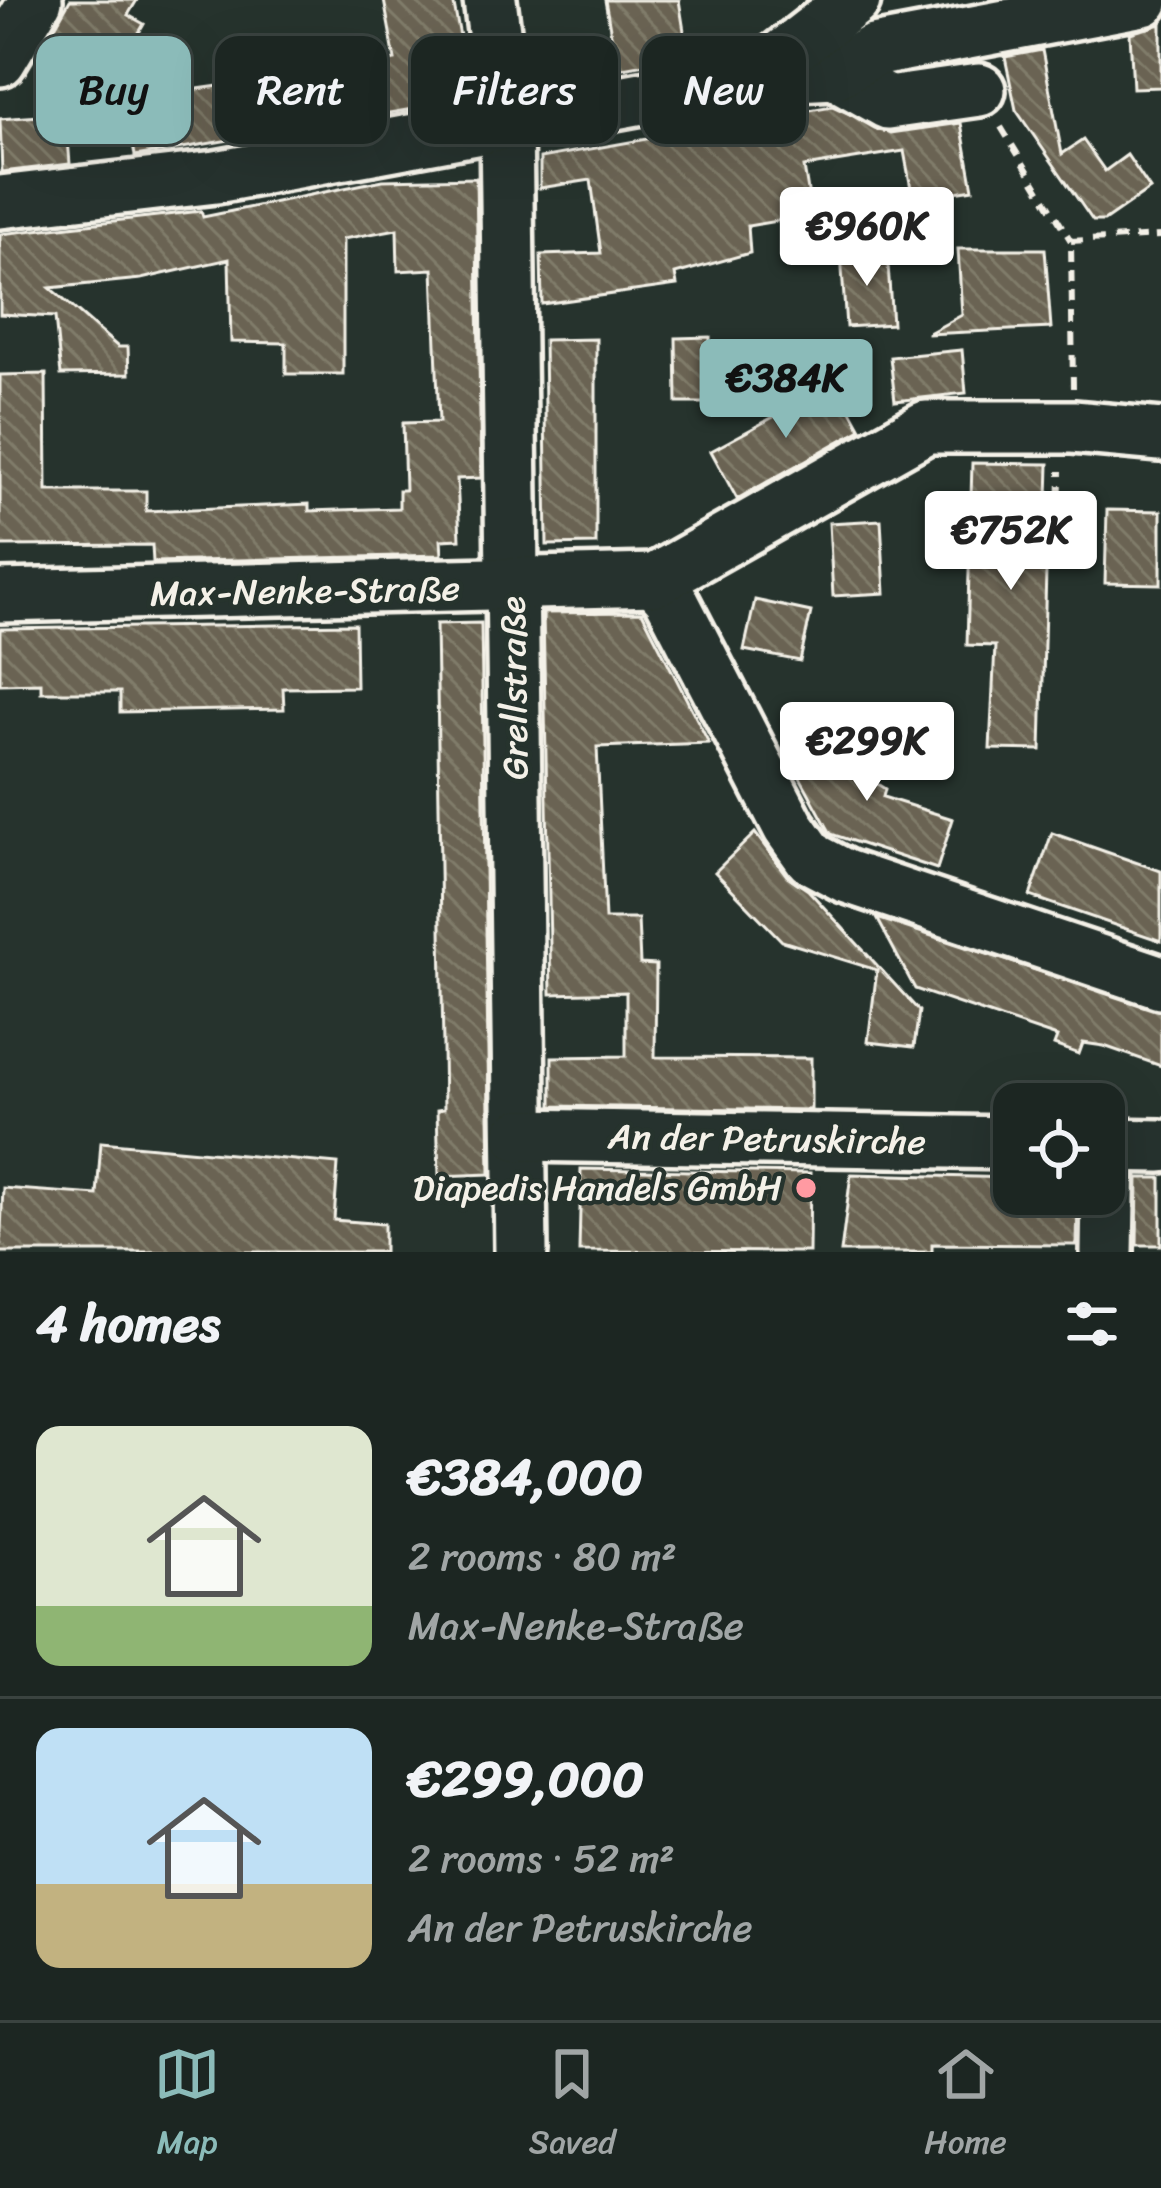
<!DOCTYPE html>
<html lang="en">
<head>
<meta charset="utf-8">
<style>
	:root { --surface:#1c2622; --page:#29322f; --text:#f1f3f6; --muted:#a0a5a5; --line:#3a4340; --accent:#8bbbb9 }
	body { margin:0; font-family:Sriracha,sans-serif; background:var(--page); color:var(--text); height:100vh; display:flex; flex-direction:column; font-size:45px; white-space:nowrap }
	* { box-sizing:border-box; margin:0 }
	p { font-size:39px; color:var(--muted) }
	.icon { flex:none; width:66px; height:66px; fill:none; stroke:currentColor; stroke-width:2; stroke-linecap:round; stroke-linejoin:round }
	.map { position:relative; height:1252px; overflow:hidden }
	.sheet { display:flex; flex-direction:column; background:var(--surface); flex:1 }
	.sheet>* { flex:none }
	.banner { position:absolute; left:36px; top:36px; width:1089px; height:108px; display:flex; gap:24px }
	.fabs { position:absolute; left:993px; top:1083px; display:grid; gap:24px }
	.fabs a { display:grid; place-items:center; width:132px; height:132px; border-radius:24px; background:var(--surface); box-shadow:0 12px 48px #0002,0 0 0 3px var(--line); font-size:60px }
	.price { position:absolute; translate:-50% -102px; padding:0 27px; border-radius:12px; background:#fff; color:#222; font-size:39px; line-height:78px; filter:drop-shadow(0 3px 6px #0008) }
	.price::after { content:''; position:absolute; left:50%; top:72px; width:36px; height:27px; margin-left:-18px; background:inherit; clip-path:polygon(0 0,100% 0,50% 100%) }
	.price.on { background:var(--accent); color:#111 }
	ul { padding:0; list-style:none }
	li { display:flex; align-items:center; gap:36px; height:300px; padding:0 36px }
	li+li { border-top:3px solid var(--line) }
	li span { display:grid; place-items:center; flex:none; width:336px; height:240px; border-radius:24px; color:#555 }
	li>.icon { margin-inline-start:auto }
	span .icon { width:144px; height:144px; fill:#fffc; stroke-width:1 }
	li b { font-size:51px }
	h2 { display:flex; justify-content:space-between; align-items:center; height:144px; padding:0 36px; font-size:51px }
	.chip { padding:0 42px; border-radius:24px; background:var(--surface); box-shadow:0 12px 48px #0002,0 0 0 3px var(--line); font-size:42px; line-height:108px }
	.chip.on { background:var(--accent); color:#111 }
	.dock { display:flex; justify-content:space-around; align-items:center; height:168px; border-top:3px solid var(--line); background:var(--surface); font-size:33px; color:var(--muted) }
	.dock a { display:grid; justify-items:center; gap:6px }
	.dock .on { color:var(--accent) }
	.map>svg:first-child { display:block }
	.building { fill:url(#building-back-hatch); stroke:#f4f1e8; stroke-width:3 }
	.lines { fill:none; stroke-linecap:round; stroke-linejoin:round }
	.minor-casing { stroke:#f4f1e8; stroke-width:60 }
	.path { stroke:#f4f1e8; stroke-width:6; stroke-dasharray:12 9; stroke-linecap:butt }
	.minor { stroke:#26332d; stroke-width:51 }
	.poi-dot { fill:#ff9aa2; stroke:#26332d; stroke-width:4.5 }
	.labels { text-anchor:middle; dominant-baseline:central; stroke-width:9; stroke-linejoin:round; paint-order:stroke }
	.street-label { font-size:36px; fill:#f4f1e8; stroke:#26332d }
	.poi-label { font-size:36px; fill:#f4f1e8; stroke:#26332d; text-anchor:end }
</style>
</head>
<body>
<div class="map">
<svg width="1161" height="1252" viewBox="0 0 1161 1252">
	<defs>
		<pattern id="building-back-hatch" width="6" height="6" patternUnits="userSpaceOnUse" patternTransform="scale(3)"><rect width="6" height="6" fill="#6a6452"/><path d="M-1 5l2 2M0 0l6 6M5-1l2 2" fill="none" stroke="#807b6b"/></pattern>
	</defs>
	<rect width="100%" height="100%" fill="#26332d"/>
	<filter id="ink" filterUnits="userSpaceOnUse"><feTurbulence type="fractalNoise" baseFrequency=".00833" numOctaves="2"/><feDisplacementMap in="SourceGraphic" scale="24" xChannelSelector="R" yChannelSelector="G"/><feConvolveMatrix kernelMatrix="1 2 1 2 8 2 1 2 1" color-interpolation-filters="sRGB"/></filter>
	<g filter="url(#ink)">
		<g class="building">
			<path d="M 70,0 L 137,0 L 128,15 L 144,24 L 118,69 L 52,32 Z"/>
			<path d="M 384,0 L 453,0 L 472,99 L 135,156 L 126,99 L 240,83 L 248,70 L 296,68 L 298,76 L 395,60 Z"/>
			<path d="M 605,0 L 679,0 L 688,56 L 617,69 Z"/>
			<path d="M 1161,24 L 1161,87 L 1133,88 L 1130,33 Z"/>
			<path d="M 1042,50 L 1062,154 L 1083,140 L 1105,171 L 1127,155 L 1150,189 L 1104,221 L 1093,221 L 1016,110 L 1005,57 Z"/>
			<path d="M 832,106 L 891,133 L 961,123 L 973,189 L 913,199 L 904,151 L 804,167 L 812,215 L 748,226 L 750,253 L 675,274 L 677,285 L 542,304 L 541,255 L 601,253 L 591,180 L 540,188 L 540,158 Z"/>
			<path d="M 66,114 L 70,164 L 2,172 L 0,119 Z"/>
			<path d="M 476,178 L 481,478 L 457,479 L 460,539 L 441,540 L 442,555 L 153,562 L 152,545 L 0,546 L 0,375 L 46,374 L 47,491 L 146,491 L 146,511 L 309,504 L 309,511 L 399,508 L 399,490 L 405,490 L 403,423 L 439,422 L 433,269 L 398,271 L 397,229 L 343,239 L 343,374 L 286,374 L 286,343 L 231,342 L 229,259 L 141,279 L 50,288 L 118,347 L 128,347 L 129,374 L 61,375 L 55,317 L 0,314 L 0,234 L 201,211 L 203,217 L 383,180 Z"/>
			<path d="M 958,249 L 1045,249 L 1051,328 L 927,334 L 962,315 Z"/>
			<path d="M 887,250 L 892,324 L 846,327 L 841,254 Z"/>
			<path d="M 710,337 L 710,403 L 677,403 L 676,338 Z"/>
			<path d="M 596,339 L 596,544 L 547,545 L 544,340 Z"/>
			<path d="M 962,350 L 966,393 L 895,401 L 890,357 Z"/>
			<path d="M 836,383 L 861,429 L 737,499 L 711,451 Z"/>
			<path d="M 972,463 L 1049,464 L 1041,750 L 990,749 L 995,646 L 967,645 Z"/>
			<path d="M 1107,510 L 1161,511 L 1161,584 L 1105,583 Z"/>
			<path d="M 881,520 L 885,593 L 833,596 L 829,523 Z"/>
			<path d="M 755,600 L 811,612 L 800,661 L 744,650 Z"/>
			<path d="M 642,612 L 709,743 L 597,747 L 605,919 L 638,919 L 640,964 L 656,965 L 655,1057 L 811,1058 L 811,1110 L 552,1106 L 552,1057 L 626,1056 L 626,992 L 551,994 L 543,613 Z"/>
			<path d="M 481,623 L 490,1174 L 439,1176 L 437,1110 L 444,1109 L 436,624 Z"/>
			<path d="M 355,624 L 356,687 L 283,688 L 284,709 L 120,712 L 120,692 L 41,692 L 41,683 L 0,684 L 0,629 Z"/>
			<path d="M 845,729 L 874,782 L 885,789 L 883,797 L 953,819 L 937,869 L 831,834 L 789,757 Z"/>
			<path d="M 755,833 L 787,876 L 808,890 L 919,1011 L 914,1047 L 868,1042 L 877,970 L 782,941 L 715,872 Z"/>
			<path d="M 1052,833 L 1161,871 L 1161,941 L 1030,896 Z"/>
			<path d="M 877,918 L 1161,1011 L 1161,1066 L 1104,1046 L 1083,1043 L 1079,1054 L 1054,1045 L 1057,1037 L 915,989 Z"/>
			<path d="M 101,1142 L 338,1164 L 334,1220 L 384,1224 L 384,1252 L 0,1252 L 3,1188 L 97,1195 Z"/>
			<path d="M 581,1169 L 810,1173 L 809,1252 L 579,1251 Z"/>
			<path d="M 851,1174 L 1014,1178 L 1014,1194 L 1078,1194 L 1077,1245 L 932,1244 L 932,1252 L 841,1252 Z"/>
			<path d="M 1138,1178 L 1161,1178 L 1161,1245 L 1137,1245 Z"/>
		</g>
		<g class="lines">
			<g class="minor-casing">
				<g id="minor">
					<path d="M 490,0 L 506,124 L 521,1252"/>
					<path d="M 0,60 L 36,0"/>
					<path d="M 835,73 L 888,103 L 979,90"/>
					<path d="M 755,77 L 835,73 L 873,51 L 1143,0"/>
					<path d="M 0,202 L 216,177 L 755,77 L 854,0"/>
					<path d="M 655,580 L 670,597 L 789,827 L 811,858 L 845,876 L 1161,982"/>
					<path d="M 0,596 L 655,580 L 926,427 L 1073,427 L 1161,435"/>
					<path d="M 520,1135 L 1014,1143"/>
					<path d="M 1104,1145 L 1161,1146"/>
					<path d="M 1107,1252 L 1109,1145"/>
				</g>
			</g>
			<g class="path">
				<path d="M 1001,127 L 1071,241"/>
				<path d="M 1073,388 L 1071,241 L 1161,236"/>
				<path d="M 1051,530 L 1059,531 L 1060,471"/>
			</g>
			<use href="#minor" class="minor"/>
		</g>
	</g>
	<circle class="poi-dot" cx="806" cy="1188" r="12"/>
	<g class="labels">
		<g class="street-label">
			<text transform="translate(305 591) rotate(-1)">Max-Nenke-Straße</text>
			<text transform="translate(514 688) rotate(-91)">Grellstraße</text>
			<text transform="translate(767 1139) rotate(1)">An der Petruskirche</text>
		</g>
		<g class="poi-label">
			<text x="782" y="1188">Diapedis Handels GmbH</text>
		</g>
	</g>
</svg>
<div class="fabs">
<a><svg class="icon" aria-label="locate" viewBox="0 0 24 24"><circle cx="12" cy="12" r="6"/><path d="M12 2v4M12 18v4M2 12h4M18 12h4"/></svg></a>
</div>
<b class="price" style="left:867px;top:289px">€960K</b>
<b class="price on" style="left:786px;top:441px">€384K</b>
<b class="price" style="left:1011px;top:593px">€752K</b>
<b class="price" style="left:867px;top:804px">€299K</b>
<div class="banner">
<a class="chip on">Buy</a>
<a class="chip">Rent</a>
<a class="chip">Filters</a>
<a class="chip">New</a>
</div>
</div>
<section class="sheet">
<h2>4 homes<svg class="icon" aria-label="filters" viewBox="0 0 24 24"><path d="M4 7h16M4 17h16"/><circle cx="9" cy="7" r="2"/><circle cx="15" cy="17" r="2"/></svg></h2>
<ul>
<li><span style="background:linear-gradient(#dfe7d0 75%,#8fb573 0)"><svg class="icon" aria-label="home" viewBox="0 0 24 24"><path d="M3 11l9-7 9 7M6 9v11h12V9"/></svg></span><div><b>€384,000</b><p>2 rooms · 80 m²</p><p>Max-Nenke-Straße</p></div></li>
<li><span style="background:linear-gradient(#bfe0f5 65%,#c2b280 0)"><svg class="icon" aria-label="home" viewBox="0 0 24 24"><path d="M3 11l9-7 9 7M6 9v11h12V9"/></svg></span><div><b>€299,000</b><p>2 rooms · 52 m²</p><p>An der Petruskirche</p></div></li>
</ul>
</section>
<nav class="dock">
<a class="on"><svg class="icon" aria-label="map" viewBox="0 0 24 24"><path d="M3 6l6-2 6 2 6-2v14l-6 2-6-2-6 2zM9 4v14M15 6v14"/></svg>Map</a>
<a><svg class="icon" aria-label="saved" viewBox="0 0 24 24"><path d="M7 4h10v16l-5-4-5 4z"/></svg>Saved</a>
<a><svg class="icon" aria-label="home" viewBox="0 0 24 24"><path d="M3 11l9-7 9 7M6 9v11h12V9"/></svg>Home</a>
</nav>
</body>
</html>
